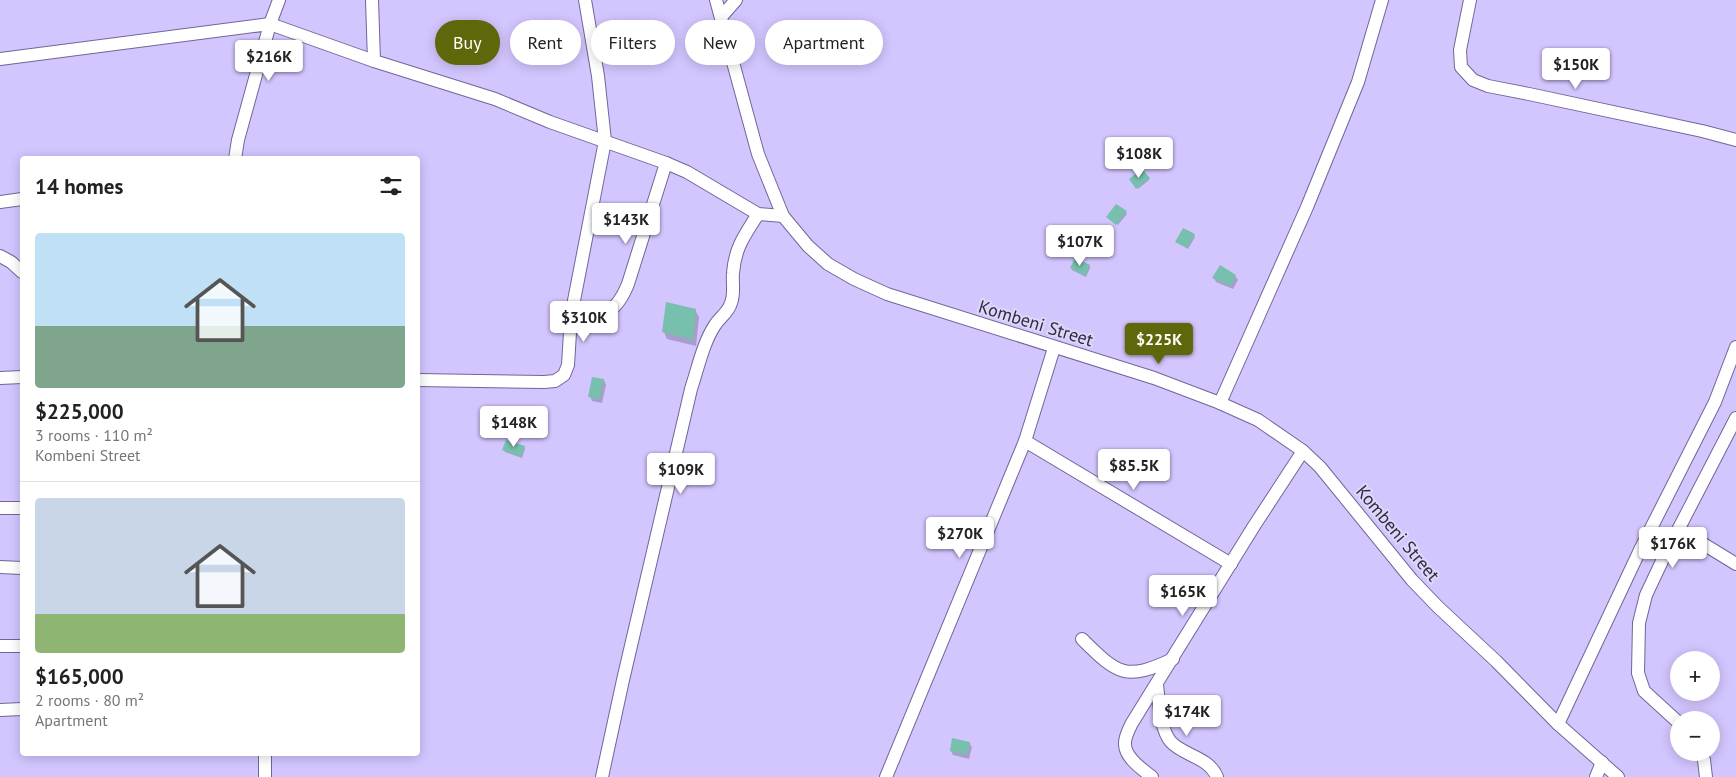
<!DOCTYPE html>
<html lang="en">
<head>
<meta charset="utf-8">
<style>
	:root { --surface:#fff; --page:#f6f6f6; --text:#222; --muted:#767676; --line:#e0e0e0; --accent:#5e6709 }
	body { margin:0; font-family:"PT Sans",sans-serif; background:var(--page); color:var(--text); height:100vh; display:flex; flex-direction:column; font-size:19px; white-space:nowrap }
	* { box-sizing:border-box; margin:0 }
	p { font-size:16px; color:var(--muted) }
	.icon { flex:none; width:28px; height:28px; fill:none; stroke:currentColor; stroke-width:2; stroke-linecap:round; stroke-linejoin:round }
	.map { position:relative; flex:1; overflow:hidden }
	.side { position:absolute; left:20px; top:156px; width:400px; height:600px; display:flex; flex-direction:column; background:var(--surface); border-radius:5px; box-shadow:0 2px 12px #0003 }
	.side>* { flex:none }
	.banner { position:absolute; left:435px; top:20px; width:475px; height:45px; display:flex; gap:10px }
	.buttons { position:absolute; left:1670px; top:651px; display:grid; gap:10px }
	.buttons a { display:grid; place-items:center; width:50px; height:50px; border-radius:50%; background:var(--surface); box-shadow:0 2px 12px #0003; font-size:25px }
	.price { position:absolute; translate:-50% -42px; padding:0 11px; border-radius:5px; background:#fff; color:#222; font-size:16px; line-height:32px; filter:drop-shadow(0 1px 2px #0008) }
	.price::after { content:''; position:absolute; left:50%; top:30px; width:15px; height:11px; margin-left:-8px; background:inherit; clip-path:polygon(0 0,100% 0,50% 100%) }
	.price.active { background:var(--accent); color:#fff }
	ul { padding:0; list-style:none }
	li { display:grid; align-content:center; gap:10px; height:265px; padding:0 15px }
	li+li { border-top:1px solid var(--line) }
	li span { display:grid; place-items:center; height:155px; border-radius:5px; color:#555 }
	li>.icon { margin-inline-start:auto }
	span .icon { width:90px; height:90px; fill:#fffc; stroke-width:1 }
	li b { font-size:21px }
	h2 { display:flex; justify-content:space-between; align-items:center; height:60px; padding:0 15px; font-size:21px }
	.chip { padding:0 18px; border-radius:22px; background:var(--surface); box-shadow:0 2px 12px #0003; font-size:18px; line-height:45px }
	.chip.active { background:var(--accent); color:#fff }
	.map>svg:first-child { display:block }
	.shadow { fill:#0003 }
	.building { fill:#77c0ad }
	.lines { fill:none; stroke-linecap:round; stroke-linejoin:round }
	.minor-casing { stroke:#726597; stroke-width:14 }
	.minor { stroke:#fff; stroke-width:12 }
	.labels { text-anchor:middle; dominant-baseline:central; stroke-width:4; stroke-linejoin:round; paint-order:stroke }
	.street-label { font-size:18px; fill:#302a40; stroke:#ded7f9 }
</style>
</head>
<body>
<div class="map">
<svg width="1736" height="777" viewBox="0 0 1736 777">
	<rect width="100%" height="100%" fill="#d3c5fe"/>
	<g class="shadow">
		<path d="M 1149,178 L 1149,180 L 1138,189 L 1131,181 Z"/>
		<path d="M 1126,212 L 1127,214 L 1118,225 L 1109,218 Z"/>
		<path d="M 1194,235 L 1195,237 L 1188,249 L 1176,242 Z"/>
		<path d="M 1076,259 L 1090,266 L 1090,268 L 1086,277 L 1072,270 L 1071,268 Z"/>
		<path d="M 1235,276 L 1238,280 L 1233,289 L 1216,282 L 1214,278 Z"/>
		<path d="M 695,310 L 699,317 L 696,346 L 667,339 L 664,332 Z"/>
		<path d="M 604,380 L 606,385 L 602,403 L 592,401 L 590,396 Z"/>
		<path d="M 524,447 L 525,449 L 522,458 L 505,452 L 504,450 Z"/>
		<path d="M 953,740 L 969,743 L 972,747 L 969,759 L 953,755 L 951,751 Z"/>
	</g>
	<g class="building">
		<path d="M 1142,169 L 1150,178 L 1136,189 L 1129,179 Z"/>
		<path d="M 1116,204 L 1127,211 L 1116,225 L 1106,217 Z"/>
		<path d="M 1183,228 L 1195,234 L 1187,248 L 1175,242 Z"/>
		<path d="M 1075,258 L 1090,265 L 1085,276 L 1070,268 Z"/>
		<path d="M 1220,265 L 1236,275 L 1231,286 L 1212,278 Z"/>
		<path d="M 666,302 L 696,309 L 693,340 L 662,332 Z"/>
		<path d="M 592,377 L 604,379 L 600,399 L 588,397 Z"/>
		<path d="M 506,440 L 525,446 L 521,457 L 502,450 Z"/>
		<path d="M 952,738 L 970,742 L 967,755 L 950,751 Z"/>
	</g>
	<g class="lines">
		<g class="minor-casing">
			<g id="minor">
				<path d="M 372,0 L 374,61"/>
				<path d="M 716,0 L 758,154 L 783,216 L 808,246 L 828,264 L 854,279 L 887,294 L 1154,378 L 1220,403 L 1258,420 L 1303,451 L 1320,467 L 1412,580 L 1438,607 L 1496,661 L 1558,724 L 1618,777"/>
				<path d="M 1470,0 L 1460,50 L 1461,67 L 1473,80 L 1488,86 L 1529,94 L 1702,131 L 1736,140"/>
				<path d="M 721,17 L 736,0"/>
				<path d="M 0,59 L 270,24 L 374,61 L 495,99 L 550,122 L 666,163 L 687,172 L 758,214 L 783,216"/>
				<path d="M 235,159 L 238,140 L 270,24 L 279,0"/>
				<path d="M 0,202 L 22,199"/>
				<path d="M 0,256 L 11,262 L 22,272"/>
				<path d="M 571,316 C 602,319 616,314 628,284 L 666,163"/>
				<path d="M 0,378 L 22,377"/>
				<path d="M 418,380 L 544,382 L 555,381 L 564,375 L 568,365 L 571,316 L 605,141 L 598,76 L 585,0"/>
				<path d="M 1220,403 L 1307,207 L 1358,82 L 1382,0"/>
				<path d="M 1025,441 L 1231,564"/>
				<path d="M 0,508 L 22,508"/>
				<path d="M 1679,529 L 1736,564"/>
				<path d="M 0,567 L 22,568"/>
				<path d="M 1082,639 C 1118,675 1126,681 1173,659"/>
				<path d="M 0,646 L 22,646"/>
				<path d="M 1157,685 C 1159,700 1160,730 1171,742 C 1184,756 1209,757 1217,777"/>
				<path d="M 0,710 L 22,709"/>
				<path d="M 1679,723 L 1644,691 L 1638,673 L 1639,623 L 1646,595 L 1663,559 L 1736,418"/>
				<path d="M 1558,724 L 1640,550 L 1715,402 L 1736,347"/>
				<path d="M 1701,752 L 1704,760 L 1706,777"/>
				<path d="M 265,777 L 265,754"/>
				<path d="M 602,777 L 623,680 L 691,389 C 698,368 703,343 715,325 C 720,317 728,313 731,303 C 735,293 732,283 733,273 C 735,247 745,235 758,214"/>
				<path d="M 886,777 L 1025,441 L 1054,348"/>
				<path d="M 1152,777 C 1142,769 1124,757 1125,743 C 1125,736 1129,729 1132,723 L 1254,526 L 1303,451"/>
				<path d="M 1596,777 L 1602,762"/>
			</g>
		</g>
		<use href="#minor" class="minor"/>
	</g>
	<g class="labels">
		<g class="street-label">
			<text transform="translate(1036 323) rotate(17)">Kombeni Street</text>
			<text transform="translate(1398 533) rotate(50)">Kombeni Street</text>
		</g>
	</g>
</svg>
<div class="buttons">
<a>+</a>
<a>−</a>
</div>
<b class="price" style="left:269px;top:82px">$216K</b>
<b class="price" style="left:1576px;top:90px">$150K</b>
<b class="price" style="left:1139px;top:179px">$108K</b>
<b class="price" style="left:626px;top:245px">$143K</b>
<b class="price" style="left:1080px;top:267px">$107K</b>
<b class="price" style="left:584px;top:343px">$310K</b>
<b class="price active" style="left:1159px;top:365px">$225K</b>
<b class="price" style="left:514px;top:448px">$148K</b>
<b class="price" style="left:1134px;top:491px">$85.5K</b>
<b class="price" style="left:681px;top:495px">$109K</b>
<b class="price" style="left:960px;top:559px">$270K</b>
<b class="price" style="left:1673px;top:569px">$176K</b>
<b class="price" style="left:1183px;top:617px">$165K</b>
<b class="price" style="left:1187px;top:737px">$174K</b>
<div class="banner">
<a class="chip active">Buy</a>
<a class="chip">Rent</a>
<a class="chip">Filters</a>
<a class="chip">New</a>
<a class="chip">Apartment</a>
</div>
<section class="side">
<h2>14 homes<svg class="icon" aria-label="filters" viewBox="0 0 24 24"><path d="M4 7h16M4 17h16"/><circle cx="9" cy="7" r="2"/><circle cx="15" cy="17" r="2"/></svg></h2>
<ul>
<li><span style="background:linear-gradient(#bfe0f5 60%,#7fa58c 0)"><svg class="icon" aria-label="home" viewBox="0 0 24 24"><path d="M3 11l9-7 9 7M6 9v11h12V9"/></svg></span><div><b>$225,000</b><p>3 rooms · 110 m²</p><p>Kombeni Street</p></div></li>
<li><span style="background:linear-gradient(#c9d6e8 75%,#8fb573 0)"><svg class="icon" aria-label="home" viewBox="0 0 24 24"><path d="M3 11l9-7 9 7M6 9v11h12V9"/></svg></span><div><b>$165,000</b><p>2 rooms · 80 m²</p><p>Apartment</p></div></li>
</ul>
</section>
</div>
</body>
</html>
